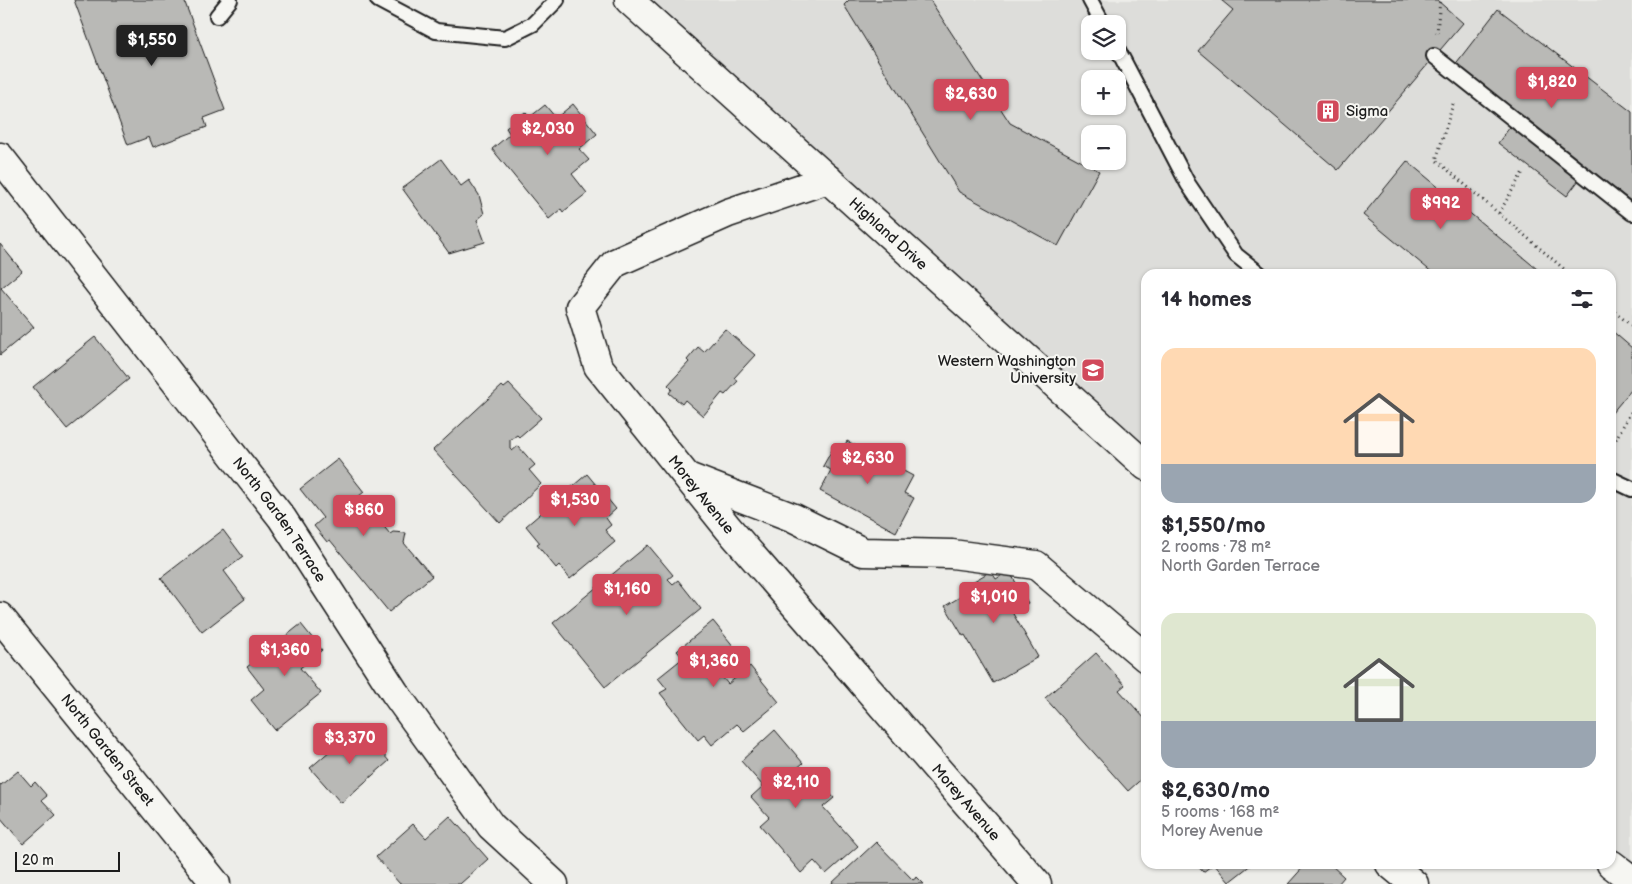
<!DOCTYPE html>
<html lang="en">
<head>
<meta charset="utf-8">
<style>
	:root { --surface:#fff; --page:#f2f2f3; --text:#2b2b33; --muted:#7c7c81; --accent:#d1495b }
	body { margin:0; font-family:"Balsamiq Sans",sans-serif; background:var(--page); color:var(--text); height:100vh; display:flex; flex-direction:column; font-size:19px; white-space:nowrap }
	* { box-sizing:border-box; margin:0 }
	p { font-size:16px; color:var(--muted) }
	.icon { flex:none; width:28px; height:28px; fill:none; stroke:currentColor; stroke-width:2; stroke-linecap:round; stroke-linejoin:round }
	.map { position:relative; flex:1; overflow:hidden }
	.side { position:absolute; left:1141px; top:269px; width:475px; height:600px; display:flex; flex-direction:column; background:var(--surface); border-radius:15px; box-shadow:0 1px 4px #0004 }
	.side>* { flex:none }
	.buttons { position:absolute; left:1081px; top:15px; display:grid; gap:10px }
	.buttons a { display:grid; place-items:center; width:45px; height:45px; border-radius:10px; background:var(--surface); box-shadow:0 1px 4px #0004; font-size:25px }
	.scale { position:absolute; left:15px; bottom:12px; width:105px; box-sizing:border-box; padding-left:5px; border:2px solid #1c1c1c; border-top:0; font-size:14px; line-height:18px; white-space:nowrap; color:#1c1c1c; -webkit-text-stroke:4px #f6f6f2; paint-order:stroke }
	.price { position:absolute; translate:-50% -42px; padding:0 11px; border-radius:5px; background:var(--accent); color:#fff; font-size:16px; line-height:32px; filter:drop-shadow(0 1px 2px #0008) }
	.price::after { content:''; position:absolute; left:50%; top:30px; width:15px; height:11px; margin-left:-8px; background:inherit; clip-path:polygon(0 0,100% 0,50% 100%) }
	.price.current { background:#222; color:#fff }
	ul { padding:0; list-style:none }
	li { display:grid; align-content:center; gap:10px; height:265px; padding:0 20px }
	li span { display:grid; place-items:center; height:155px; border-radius:15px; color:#555 }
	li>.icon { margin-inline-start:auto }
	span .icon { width:90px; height:90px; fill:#fffc; stroke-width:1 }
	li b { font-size:21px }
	h2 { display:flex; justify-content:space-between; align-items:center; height:60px; padding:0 20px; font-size:21px }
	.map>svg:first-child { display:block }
	.built { fill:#ddddda; fill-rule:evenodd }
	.building { fill:#b9b9b6; stroke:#1c1c1c }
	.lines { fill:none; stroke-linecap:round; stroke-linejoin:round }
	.service-casing { stroke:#1c1c1c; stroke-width:18 }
	.minor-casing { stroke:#1c1c1c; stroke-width:31 }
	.tertiary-casing { stroke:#1c1c1c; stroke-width:31 }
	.path { stroke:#1c1c1c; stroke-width:3; stroke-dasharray:1 4; stroke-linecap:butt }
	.service { stroke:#f6f6f2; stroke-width:14 }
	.minor { stroke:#f6f6f2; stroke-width:28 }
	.tertiary { stroke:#f6f6f2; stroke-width:28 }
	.labels { text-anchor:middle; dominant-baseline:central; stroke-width:4; stroke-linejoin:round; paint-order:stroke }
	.poi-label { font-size:15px; fill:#1c1c1c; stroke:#f6f6f2; text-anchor:start }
	.street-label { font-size:15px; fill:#1c1c1c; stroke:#f6f6f2 }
</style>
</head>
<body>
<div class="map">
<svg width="1632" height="884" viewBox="0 0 1632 884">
	<rect width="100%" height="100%" fill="#edede9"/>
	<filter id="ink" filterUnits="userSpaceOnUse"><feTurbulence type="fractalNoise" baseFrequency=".02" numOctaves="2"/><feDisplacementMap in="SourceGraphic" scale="10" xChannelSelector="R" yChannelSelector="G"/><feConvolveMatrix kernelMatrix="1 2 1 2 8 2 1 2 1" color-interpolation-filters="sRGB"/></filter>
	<g filter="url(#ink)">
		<path class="built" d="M 629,0 L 1632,0 L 1632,880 L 1611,864 L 1611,274 L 1146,274 L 1146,466 ZM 1090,24 L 1118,24 L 1118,51 L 1090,51 ZM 1090,79 L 1118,79 L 1118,106 L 1090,106 ZM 1090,134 L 1118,134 L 1118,161 L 1090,161 Z"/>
		<g class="building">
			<path d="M 74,0 L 184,0 L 225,110 L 204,118 L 207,127 L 153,147 L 149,137 L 128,145 Z"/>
			<path d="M 849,0 L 930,0 L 1010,123 L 1099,171 L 1058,246 L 959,192 L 844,5 Z"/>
			<path d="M 1221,0 L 1437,0 L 1463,23 L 1338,170 L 1198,51 L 1233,10 Z"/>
			<path d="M 1498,9 L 1632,112 L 1632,202 L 1588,168 L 1567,196 L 1498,143 L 1519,115 L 1454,66 Z"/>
			<path d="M 573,104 L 597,134 L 579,149 L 589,160 L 572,174 L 587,193 L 563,212 L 561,209 L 549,219 L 492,149 L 510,134 L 506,128 L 525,112 L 530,117 L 545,105 L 556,118 Z"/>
			<path d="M 441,159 L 461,186 L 469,180 L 479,195 L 484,214 L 477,220 L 485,242 L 449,253 L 402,188 Z"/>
			<path d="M 1407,161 L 1543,274 L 1434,274 L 1363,215 Z"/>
			<path d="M 0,244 L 22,271 L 1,288 L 34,327 L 0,355 Z"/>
			<path d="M 725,329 L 755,355 L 734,378 L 738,381 L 725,395 L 722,393 L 703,416 L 685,400 L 682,404 L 669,393 L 672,389 L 668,385 L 689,362 L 687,360 L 698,347 L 704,352 Z"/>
			<path d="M 1611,330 L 1632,348 L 1632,389 L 1611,414 Z"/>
			<path d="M 95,337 L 129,379 L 67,429 L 33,387 Z"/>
			<path d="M 509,384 L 541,418 L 519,437 L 517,435 L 510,440 L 510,449 L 512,451 L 518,446 L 535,465 L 529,470 L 541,484 L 500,523 L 433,450 L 502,386 L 504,388 Z"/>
			<path d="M 847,441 L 913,476 L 904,493 L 914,498 L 896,532 L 820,491 L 831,470 L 823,466 L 832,450 L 840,454 Z"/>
			<path d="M 338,459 L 364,492 L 359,496 L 390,534 L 393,532 L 406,533 L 404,543 L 432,576 L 389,612 L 330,540 L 327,542 L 314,526 L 323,518 L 300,489 Z"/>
			<path d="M 587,474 L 616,509 L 606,518 L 611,525 L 605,530 L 615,542 L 570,579 L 559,565 L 556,568 L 537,545 L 540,543 L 526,526 Z"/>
			<path d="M 223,530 L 243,557 L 224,571 L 245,599 L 202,632 L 161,578 Z"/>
			<path d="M 648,545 L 673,575 L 668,579 L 673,584 L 678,580 L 701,609 L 605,687 L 553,623 Z"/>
			<path d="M 991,571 L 996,579 L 1009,571 L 1028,603 L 1012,612 L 1038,657 L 993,683 L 965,635 L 963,636 L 945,606 L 970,591 L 967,585 Z"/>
			<path d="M 713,621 L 743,658 L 721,676 L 728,684 L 750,666 L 779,702 L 744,731 L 737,724 L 712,745 L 704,735 L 698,740 L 660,693 L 667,689 L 658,678 L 683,658 L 677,651 Z"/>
			<path d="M 301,624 L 322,650 L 300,668 L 321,693 L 275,730 L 251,700 L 264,689 L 247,667 Z"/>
			<path d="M 1096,653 L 1125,685 L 1119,690 L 1146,720 L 1146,775 L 1128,791 L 1045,698 Z"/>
			<path d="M 359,726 L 389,761 L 341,803 L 310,768 Z"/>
			<path d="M 775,730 L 803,763 L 794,771 L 812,792 L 821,783 L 834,798 L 823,807 L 858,846 L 826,874 L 814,861 L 801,873 L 760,825 L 769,817 L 751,797 L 763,786 L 741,761 Z"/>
			<path d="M 18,771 L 31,786 L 35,782 L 47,796 L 42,800 L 56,815 L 23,844 L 0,817 L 0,784 L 1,785 Z"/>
			<path d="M 450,816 L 488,859 L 460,884 L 400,884 L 376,857 L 413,824 L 426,838 Z"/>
			<path d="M 876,842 L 913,880 L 917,877 L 924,884 L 831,884 Z"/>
			<path d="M 1196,864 L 1214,864 L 1203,872 Z"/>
			<path d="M 1214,864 L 1252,864 L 1229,882 Z"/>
			<path d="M 1306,864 L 1330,864 L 1344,877 L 1338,884 L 1288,884 Z"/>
		</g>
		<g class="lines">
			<g class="service-casing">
				<g id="service">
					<path d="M 378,0 L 436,31 L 505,38 L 533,24 L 557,0"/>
					<path d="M 1090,0 L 1103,24"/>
					<path d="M 217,16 L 230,0"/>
					<path d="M 1118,50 L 1188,184 L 1236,255 L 1260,274"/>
					<path d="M 1434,56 L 1632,213"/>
					<path d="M 1611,479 L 1632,489"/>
				</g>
			</g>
			<g class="minor-casing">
				<g id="minor">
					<path id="s1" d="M 0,157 L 282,518 L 395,693 L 491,826 L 554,884"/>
					<path id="s2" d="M 828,179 L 728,213 L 615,263 L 580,307 L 598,366 L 728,528 L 1037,884"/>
					<path d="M 688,477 L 794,518 L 863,552 L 952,554 L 1036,565 L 1146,658"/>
					<path id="s3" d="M 0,617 L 216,884"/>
					<path d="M 1390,864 L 1414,884"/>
				</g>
			</g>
			<g class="tertiary-casing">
				<g id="tertiary">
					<path id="s4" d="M 629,0 L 1146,466"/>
					<path d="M 1611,864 L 1632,880"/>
				</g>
			</g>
			<g class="path">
				<path d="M 1437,33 L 1440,0"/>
				<path d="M 1453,104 L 1436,160 L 1570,274"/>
				<path d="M 1499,213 L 1523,172"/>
				<path d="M 1611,309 L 1632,326"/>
				<path d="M 1611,448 L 1632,410"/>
			</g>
			<use href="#service" class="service"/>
			<use href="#minor" class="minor"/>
			<use href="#tertiary" class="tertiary"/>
		</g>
	</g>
	<defs>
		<g id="building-square" transform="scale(1.25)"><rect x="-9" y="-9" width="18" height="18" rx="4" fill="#d1495b" stroke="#f6f6f2"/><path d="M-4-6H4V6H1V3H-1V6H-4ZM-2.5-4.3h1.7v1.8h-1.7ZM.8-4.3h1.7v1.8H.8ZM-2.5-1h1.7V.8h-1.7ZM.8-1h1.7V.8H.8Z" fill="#fff"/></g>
		<g id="university-square" transform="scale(1.25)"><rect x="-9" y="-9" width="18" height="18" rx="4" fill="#d1495b" stroke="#f6f6f2"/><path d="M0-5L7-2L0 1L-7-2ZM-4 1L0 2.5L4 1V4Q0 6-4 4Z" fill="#fff"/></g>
	</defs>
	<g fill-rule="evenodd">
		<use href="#building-square" x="1328" y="111"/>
		<use href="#university-square" x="1093" y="370"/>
	</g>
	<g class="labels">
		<g class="poi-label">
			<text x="1346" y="111">Sigma</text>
			<text x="1076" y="361" text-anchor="end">Western Washington<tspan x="1076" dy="17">University</tspan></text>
		</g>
		<g class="street-label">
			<text stroke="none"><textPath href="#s4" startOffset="349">Highland Drive</textPath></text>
			<text stroke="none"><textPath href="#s2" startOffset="512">Morey Avenue</textPath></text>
			<text stroke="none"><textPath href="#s1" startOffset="458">North Garden Terrace</textPath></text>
			<text stroke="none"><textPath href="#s3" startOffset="171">North Garden Street</textPath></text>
			<text stroke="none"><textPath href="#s2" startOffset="918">Morey Avenue</textPath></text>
		</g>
	</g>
</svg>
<div class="buttons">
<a><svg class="icon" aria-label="layers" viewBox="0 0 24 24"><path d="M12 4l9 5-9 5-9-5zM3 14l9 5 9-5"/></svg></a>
<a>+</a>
<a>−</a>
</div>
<div class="scale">20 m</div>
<b class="price current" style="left:152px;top:67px">$1,550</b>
<b class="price" style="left:1552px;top:109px">$1,820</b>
<b class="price" style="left:971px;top:121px">$2,630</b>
<b class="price" style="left:548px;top:156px">$2,030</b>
<b class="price" style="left:1441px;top:230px">$992</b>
<b class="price" style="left:868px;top:485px">$2,630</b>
<b class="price" style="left:575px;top:527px">$1,530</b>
<b class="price" style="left:364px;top:537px">$860</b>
<b class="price" style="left:627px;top:616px">$1,160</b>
<b class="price" style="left:994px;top:624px">$1,010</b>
<b class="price" style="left:285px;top:677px">$1,360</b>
<b class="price" style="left:714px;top:688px">$1,360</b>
<b class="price" style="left:350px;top:765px">$3,370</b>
<b class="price" style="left:796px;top:809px">$2,110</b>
<section class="side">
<h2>14 homes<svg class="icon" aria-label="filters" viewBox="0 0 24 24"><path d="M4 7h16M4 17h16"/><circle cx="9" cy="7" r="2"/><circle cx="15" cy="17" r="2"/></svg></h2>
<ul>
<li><span style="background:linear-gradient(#ffd9b3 75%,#9aa5b1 0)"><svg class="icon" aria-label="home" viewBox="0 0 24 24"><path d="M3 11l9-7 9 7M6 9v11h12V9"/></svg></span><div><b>$1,550/mo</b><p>2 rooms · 78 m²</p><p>North Garden Terrace</p></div></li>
<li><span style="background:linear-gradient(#dfe7d0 70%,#9aa5b1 0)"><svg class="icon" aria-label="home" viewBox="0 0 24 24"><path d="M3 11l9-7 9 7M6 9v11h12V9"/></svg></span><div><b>$2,630/mo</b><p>5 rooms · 168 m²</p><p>Morey Avenue</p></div></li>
</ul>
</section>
</div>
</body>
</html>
